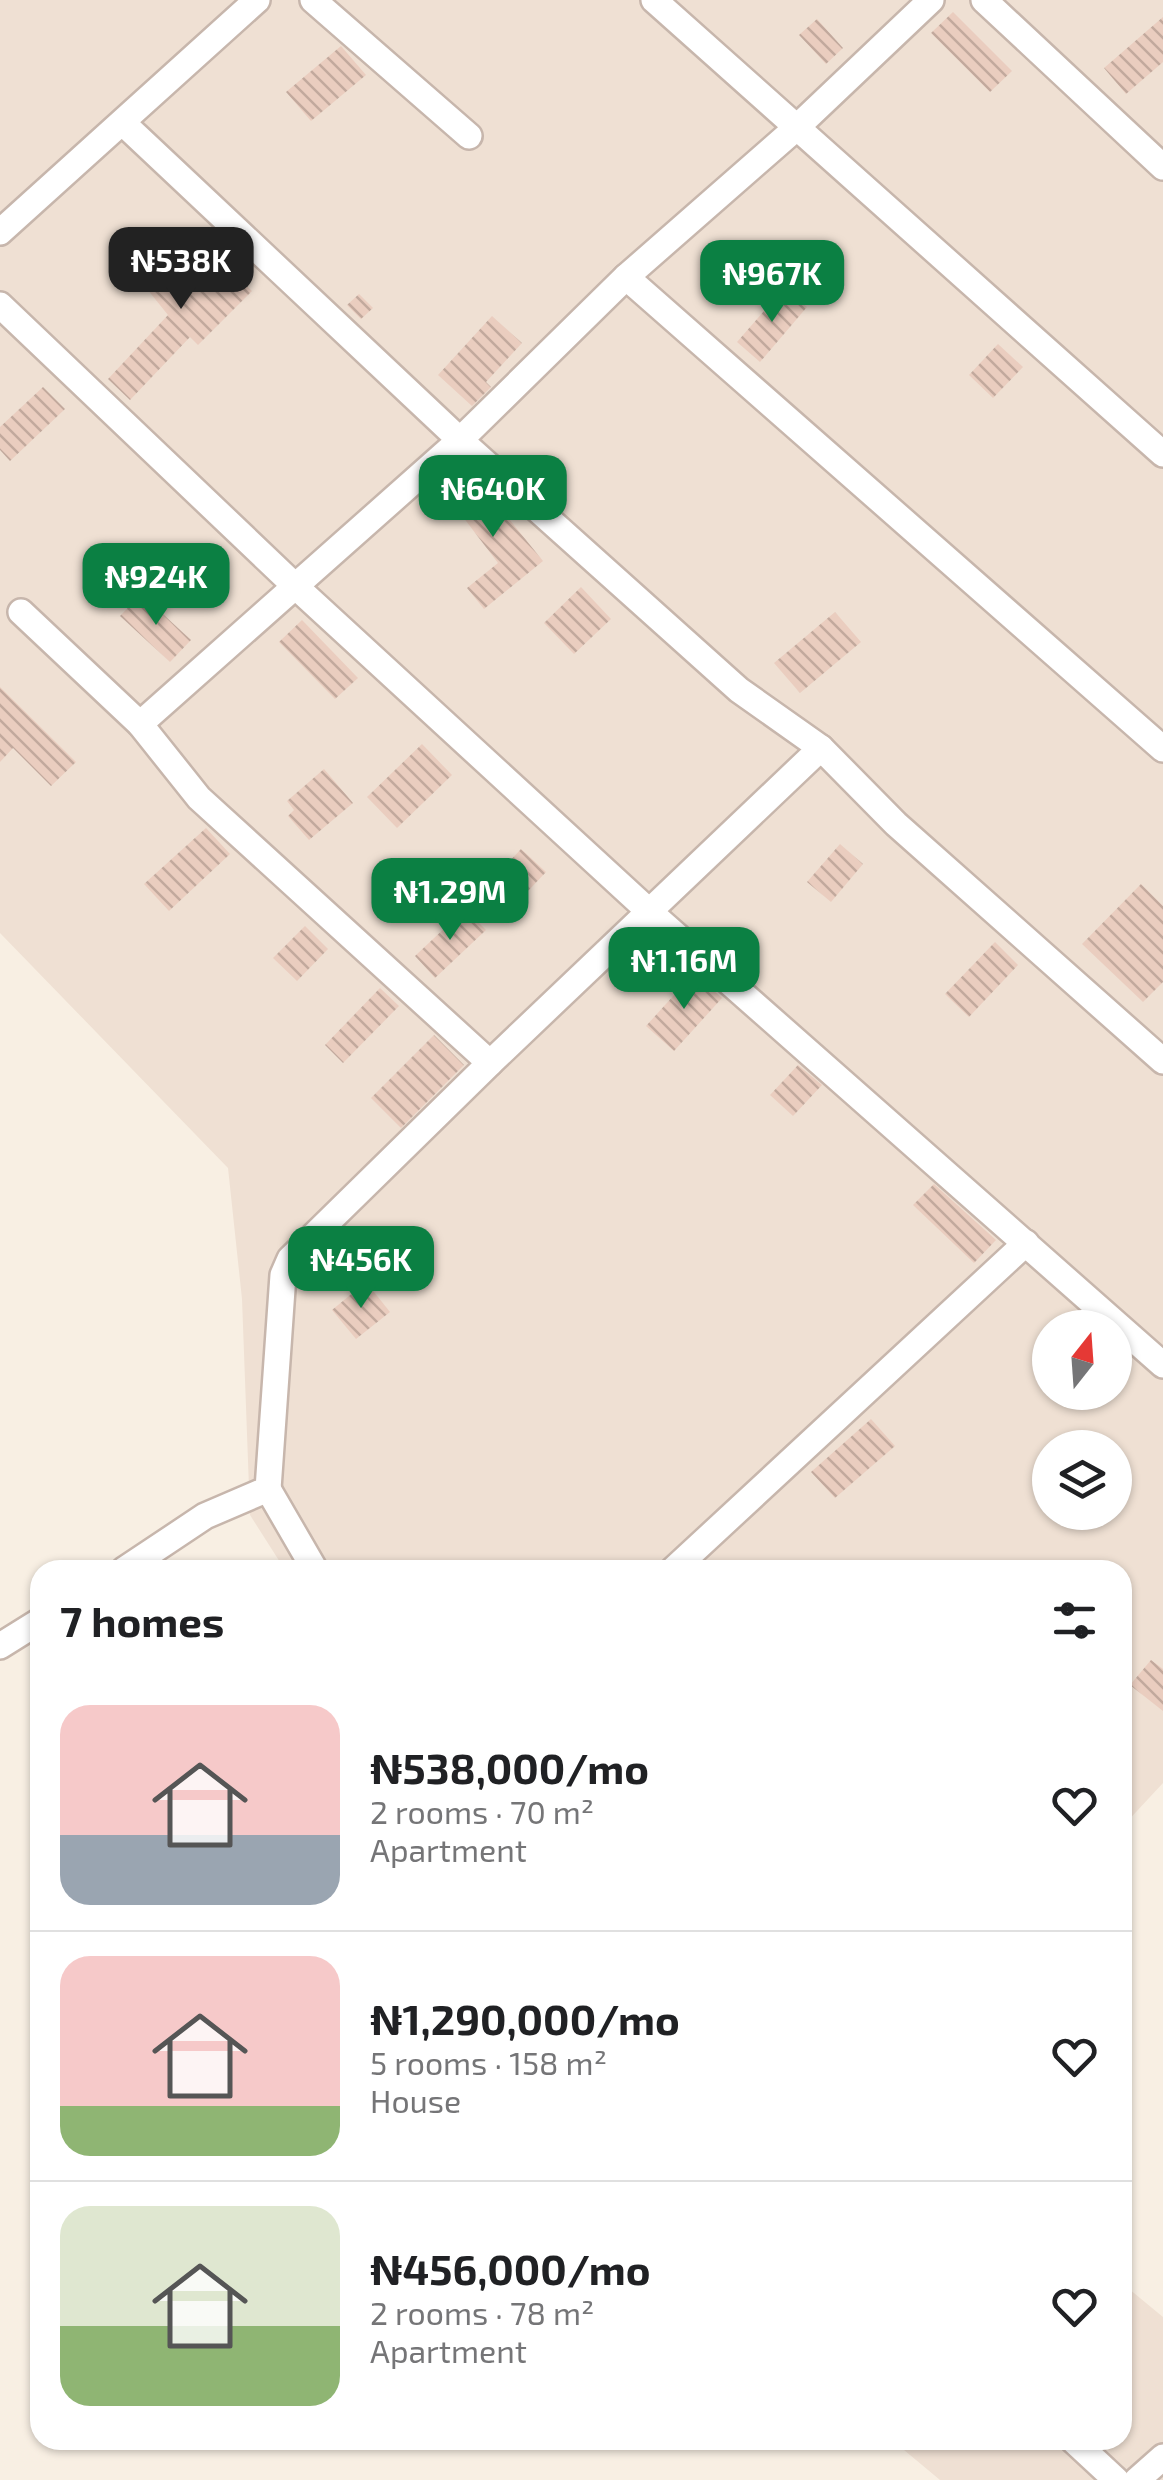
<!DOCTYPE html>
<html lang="en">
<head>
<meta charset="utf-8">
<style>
	:root { --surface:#fff; --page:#f2f2f2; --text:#202124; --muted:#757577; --line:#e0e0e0; --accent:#0b8043 }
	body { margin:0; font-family:"Exo 2",sans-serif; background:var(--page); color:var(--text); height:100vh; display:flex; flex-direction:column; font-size:38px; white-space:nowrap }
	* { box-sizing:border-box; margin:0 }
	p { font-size:32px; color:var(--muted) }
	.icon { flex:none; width:55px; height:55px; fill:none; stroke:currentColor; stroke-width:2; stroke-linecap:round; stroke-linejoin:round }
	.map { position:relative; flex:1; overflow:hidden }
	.panel { position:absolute; left:30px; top:1560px; width:1102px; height:890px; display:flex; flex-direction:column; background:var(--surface); border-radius:30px; box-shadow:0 2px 8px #0004 }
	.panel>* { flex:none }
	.needle { width:65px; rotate:17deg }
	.buttons { position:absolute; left:1032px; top:1310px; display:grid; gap:20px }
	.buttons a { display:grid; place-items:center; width:100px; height:100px; border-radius:50%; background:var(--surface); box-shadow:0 2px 8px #0004; font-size:50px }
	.price { position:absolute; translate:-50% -85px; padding:0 22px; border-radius:20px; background:var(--accent); color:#fff; font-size:32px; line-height:65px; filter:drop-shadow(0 2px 5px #0008) }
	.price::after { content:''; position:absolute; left:50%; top:60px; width:30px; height:22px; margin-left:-15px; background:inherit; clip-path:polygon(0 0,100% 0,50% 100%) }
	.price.on { background:#222; color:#fff }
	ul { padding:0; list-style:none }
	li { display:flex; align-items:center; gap:30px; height:250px; padding:0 30px }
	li+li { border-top:2px solid var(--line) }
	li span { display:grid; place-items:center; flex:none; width:280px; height:200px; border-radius:30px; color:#555 }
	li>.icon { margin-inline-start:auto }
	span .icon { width:120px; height:120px; fill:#fffc; stroke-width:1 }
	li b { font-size:42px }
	h2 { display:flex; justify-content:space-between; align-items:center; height:120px; padding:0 30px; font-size:42px }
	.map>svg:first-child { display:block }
	.residential { fill:#efe0d3; fill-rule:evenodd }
	.building { fill:url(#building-back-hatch) }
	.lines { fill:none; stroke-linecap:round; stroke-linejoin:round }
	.minor-casing { stroke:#c7b6ac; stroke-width:30 }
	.minor { stroke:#fff; stroke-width:25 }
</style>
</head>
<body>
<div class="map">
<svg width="1163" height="2480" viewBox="0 0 1163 2480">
	<defs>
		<pattern id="building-back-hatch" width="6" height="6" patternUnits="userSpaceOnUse" patternTransform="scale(2.5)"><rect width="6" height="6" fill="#eacdbf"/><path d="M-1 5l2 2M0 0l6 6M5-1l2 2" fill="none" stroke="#c2a99d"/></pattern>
	</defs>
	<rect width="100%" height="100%" fill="#f8efe3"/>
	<g class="residential">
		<path d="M 0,0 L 1163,0 L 1163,1783 L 1123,1826 L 1122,1570 L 285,1570 L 250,1515 L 242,1299 L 228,1168 L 0,933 ZM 1050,1328 L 1115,1328 L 1115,1392 L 1050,1392 ZM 1050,1448 L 1115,1448 L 1115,1512 L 1050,1512 Z"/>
		<path d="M 1123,2284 L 1163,2317 L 1163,2480 L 940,2480 L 892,2440 L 1122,2440 Z"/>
	</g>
	<g class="building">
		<path d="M 953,12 L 1012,71 L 990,92 L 931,33 Z"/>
		<path d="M 1163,17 L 1163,62 L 1126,94 L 1104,68 Z"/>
		<path d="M 817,19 L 843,48 L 826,64 L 799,35 Z"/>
		<path d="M 341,46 L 366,75 L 311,121 L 286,92 Z"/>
		<path d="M 190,238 L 217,272 L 225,265 L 252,291 L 198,345 L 190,337 L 130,400 L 108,379 L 168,315 L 143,284 L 151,277 L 148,273 Z"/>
		<path d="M 784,288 L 807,307 L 760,362 L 737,342 Z"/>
		<path d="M 359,294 L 373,308 L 361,319 L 347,305 Z"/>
		<path d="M 492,316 L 522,343 L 486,382 L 491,387 L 472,406 L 438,375 Z"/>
		<path d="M 998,344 L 1023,367 L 993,398 L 969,375 Z"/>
		<path d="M 43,387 L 65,409 L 10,461 L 0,450 L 0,427 Z"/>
		<path d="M 471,472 L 543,561 L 484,609 L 467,588 L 498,563 L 444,492 Z"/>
		<path d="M 581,587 L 611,619 L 574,654 L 544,623 Z"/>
		<path d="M 141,594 L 191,640 L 170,662 L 120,616 Z"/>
		<path d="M 835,612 L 861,642 L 800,693 L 774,663 Z"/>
		<path d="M 302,620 L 358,678 L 335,699 L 279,642 Z"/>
		<path d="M 0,687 L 76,762 L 51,786 L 13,748 L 0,762 Z"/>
		<path d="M 422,744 L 452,775 L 397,828 L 367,797 Z"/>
		<path d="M 324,769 L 353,803 L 309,840 L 288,816 L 294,810 L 287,801 Z"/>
		<path d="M 206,828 L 230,854 L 169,911 L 144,884 Z"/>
		<path d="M 840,844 L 863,864 L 831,902 L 807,882 Z"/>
		<path d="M 521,849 L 546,872 L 510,910 L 485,888 Z"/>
		<path d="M 1141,884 L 1163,906 L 1163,982 L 1143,1002 L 1082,944 Z"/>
		<path d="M 465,909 L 486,930 L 435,978 L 415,956 Z"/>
		<path d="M 305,926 L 328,949 L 297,981 L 273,958 Z"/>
		<path d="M 995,942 L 1018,965 L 969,1017 L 945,994 Z"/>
		<path d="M 694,973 L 722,998 L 674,1051 L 646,1026 Z"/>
		<path d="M 380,988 L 399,1006 L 343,1063 L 325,1045 Z"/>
		<path d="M 434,1035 L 464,1065 L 401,1128 L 371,1098 Z"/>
		<path d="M 798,1065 L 822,1085 L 793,1116 L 770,1095 Z"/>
		<path d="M 934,1184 L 996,1240 L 974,1263 L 913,1205 Z"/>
		<path d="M 366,1282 L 390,1312 L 356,1339 L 332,1310 Z"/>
		<path d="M 871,1419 L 895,1446 L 835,1498 L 811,1472 Z"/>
		<path d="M 1151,1660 L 1163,1669 L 1163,1711 L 1130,1685 Z"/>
	</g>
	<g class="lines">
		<g class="minor-casing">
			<g id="minor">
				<path d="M 313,0 L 469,136"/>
				<path d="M 654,0 L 1163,454"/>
				<path d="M 984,0 L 1163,167"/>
				<path d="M 124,124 L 460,440 L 739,690 L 821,748 L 896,824 L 1163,1061"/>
				<path d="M 0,232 L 257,0"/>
				<path d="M 626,277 L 1163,749"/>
				<path d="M 0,305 L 294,585 L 652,914 L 1163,1365"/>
				<path d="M 21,612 L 140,724 L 199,798 L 490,1063 L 821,748"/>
				<path d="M 140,724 L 460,440 L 626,277 L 795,129 L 931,0"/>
				<path d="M 268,1489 L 315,1570"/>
				<path d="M 124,1570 L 205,1516 L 268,1489 L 283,1275 L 290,1259 L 490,1063"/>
				<path d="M 673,1570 L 1026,1243"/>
				<path d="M 0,1646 L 40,1621"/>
				<path d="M 1073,2440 L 1116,2480"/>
				<path d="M 1137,2480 L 1163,2457"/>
			</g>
		</g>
		<use href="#minor" class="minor"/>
	</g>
</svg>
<div class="buttons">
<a><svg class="needle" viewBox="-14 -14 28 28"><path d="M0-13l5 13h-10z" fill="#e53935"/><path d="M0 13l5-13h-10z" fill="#757577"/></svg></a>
<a><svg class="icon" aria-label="layers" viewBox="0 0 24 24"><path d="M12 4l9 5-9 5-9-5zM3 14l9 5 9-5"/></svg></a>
</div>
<b class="price on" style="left:181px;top:312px">₦538K</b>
<b class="price" style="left:772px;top:325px">₦967K</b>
<b class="price" style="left:493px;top:540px">₦640K</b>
<b class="price" style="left:156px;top:628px">₦924K</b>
<b class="price" style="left:450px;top:943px">₦1.29M</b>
<b class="price" style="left:684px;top:1012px">₦1.16M</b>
<b class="price" style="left:361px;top:1311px">₦456K</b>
<section class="panel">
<h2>7 homes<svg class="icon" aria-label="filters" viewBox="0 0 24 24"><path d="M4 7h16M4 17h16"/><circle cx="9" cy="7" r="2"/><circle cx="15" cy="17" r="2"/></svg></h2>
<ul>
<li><span style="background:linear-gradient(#f6c9c9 65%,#9aa5b1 0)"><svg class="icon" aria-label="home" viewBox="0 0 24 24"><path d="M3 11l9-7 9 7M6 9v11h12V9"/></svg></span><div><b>₦538,000/mo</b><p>2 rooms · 70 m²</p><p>Apartment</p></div><svg class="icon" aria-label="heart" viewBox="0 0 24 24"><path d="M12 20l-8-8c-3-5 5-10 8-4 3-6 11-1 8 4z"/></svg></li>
<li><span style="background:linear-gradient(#f6c9c9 75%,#8fb573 0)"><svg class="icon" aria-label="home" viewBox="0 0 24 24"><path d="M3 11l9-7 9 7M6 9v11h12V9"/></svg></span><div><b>₦1,290,000/mo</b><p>5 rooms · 158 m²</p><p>House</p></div><svg class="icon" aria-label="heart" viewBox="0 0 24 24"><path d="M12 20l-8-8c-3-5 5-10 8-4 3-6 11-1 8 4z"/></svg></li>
<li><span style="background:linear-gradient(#dfe7d0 60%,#8fb573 0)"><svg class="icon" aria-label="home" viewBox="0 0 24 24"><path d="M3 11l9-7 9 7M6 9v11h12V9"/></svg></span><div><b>₦456,000/mo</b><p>2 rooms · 78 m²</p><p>Apartment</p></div><svg class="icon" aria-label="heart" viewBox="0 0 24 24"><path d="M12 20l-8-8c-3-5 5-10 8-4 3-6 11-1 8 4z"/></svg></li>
</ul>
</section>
</div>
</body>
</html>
